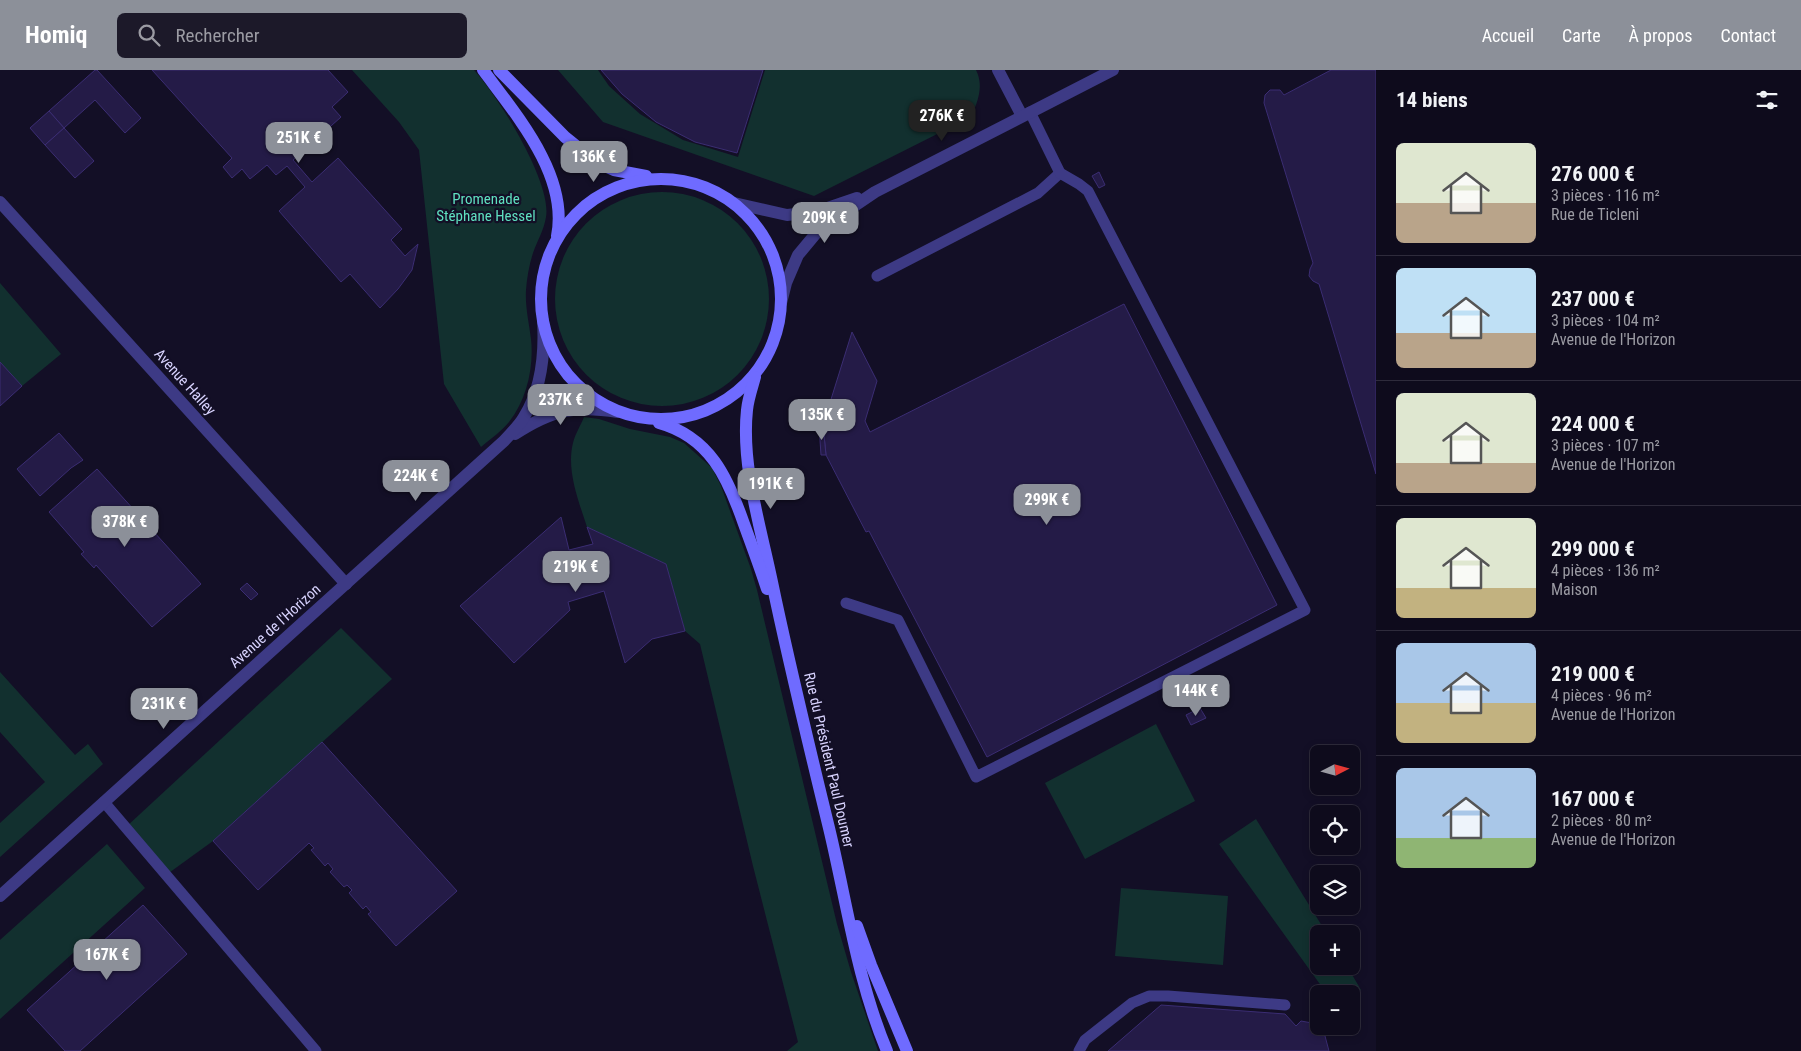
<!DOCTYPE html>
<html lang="fr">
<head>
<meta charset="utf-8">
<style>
	:root { --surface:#0e0b1c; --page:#1c1929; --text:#f1f3f6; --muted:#9b9ba3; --line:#2e2b3b; --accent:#8c9099 }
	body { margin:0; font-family:"Roboto Condensed",sans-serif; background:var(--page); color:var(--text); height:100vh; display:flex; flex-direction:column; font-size:19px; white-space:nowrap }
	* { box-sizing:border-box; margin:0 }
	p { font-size:16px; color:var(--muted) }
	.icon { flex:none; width:28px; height:28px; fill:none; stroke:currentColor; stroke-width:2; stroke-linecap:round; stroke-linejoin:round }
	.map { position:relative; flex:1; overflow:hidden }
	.details { display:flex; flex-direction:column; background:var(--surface); width:425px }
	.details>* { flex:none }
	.needle { width:32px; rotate:84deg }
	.controls { position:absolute; left:1310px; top:675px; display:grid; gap:10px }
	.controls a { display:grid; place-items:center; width:50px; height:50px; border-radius:8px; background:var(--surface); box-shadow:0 2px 8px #0003,0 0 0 1px var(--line); font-size:25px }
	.price { position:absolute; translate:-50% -42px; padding:0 11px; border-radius:10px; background:var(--accent); color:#fff; font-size:16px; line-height:32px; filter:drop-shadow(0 1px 2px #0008) }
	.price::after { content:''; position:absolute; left:50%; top:30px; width:15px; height:11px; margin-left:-8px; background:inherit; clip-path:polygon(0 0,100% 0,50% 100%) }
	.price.on { background:#222; color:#fff }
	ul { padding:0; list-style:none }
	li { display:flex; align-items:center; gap:15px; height:125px; padding:0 20px }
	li+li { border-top:1px solid var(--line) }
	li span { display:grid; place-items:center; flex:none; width:140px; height:100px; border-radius:8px; color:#555 }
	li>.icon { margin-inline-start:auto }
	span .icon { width:60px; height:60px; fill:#fffc; stroke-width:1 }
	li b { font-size:21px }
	h2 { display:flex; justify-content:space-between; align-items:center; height:60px; padding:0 20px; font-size:21px }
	header { display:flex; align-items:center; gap:30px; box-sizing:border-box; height:70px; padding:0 25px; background:var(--accent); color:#fff }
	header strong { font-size:24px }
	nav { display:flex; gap:28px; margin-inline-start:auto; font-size:18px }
	.search { width:350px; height:45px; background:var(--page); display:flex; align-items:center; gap:12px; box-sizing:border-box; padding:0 18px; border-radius:8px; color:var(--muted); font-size:19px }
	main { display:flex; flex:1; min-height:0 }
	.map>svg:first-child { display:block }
	.green { fill:#12302f }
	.building { fill:#241b47; stroke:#3b2d73 }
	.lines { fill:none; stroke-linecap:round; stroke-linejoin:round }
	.service { stroke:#3d3a85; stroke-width:11 }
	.minor { stroke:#3d3a85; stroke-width:12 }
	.tertiary { stroke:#3d3a85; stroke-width:12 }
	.secondary { stroke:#6f6bff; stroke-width:12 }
	.labels { text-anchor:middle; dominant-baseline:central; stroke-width:4.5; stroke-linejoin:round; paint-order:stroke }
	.park-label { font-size:15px; fill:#5fe0c0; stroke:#130f26 }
	.street-label { font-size:15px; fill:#d9d4ff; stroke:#130f26 }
</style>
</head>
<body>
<header>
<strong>Homiq</strong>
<div class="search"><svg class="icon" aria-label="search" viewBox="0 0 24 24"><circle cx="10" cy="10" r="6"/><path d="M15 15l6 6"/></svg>Rechercher</div>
<nav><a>Accueil</a><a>Carte</a><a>À propos</a><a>Contact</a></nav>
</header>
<main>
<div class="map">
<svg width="1376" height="981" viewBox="0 0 1376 981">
	<rect width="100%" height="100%" fill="#130f26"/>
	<g class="green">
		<path d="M 352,0 L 474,0 C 498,26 552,112 546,147 C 544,160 537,171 533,183 C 529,195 527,208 526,220 C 525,237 529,252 531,269 C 534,297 527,329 509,352 C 502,361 490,369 481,377 L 444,314 L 419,80 L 399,52 Z"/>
		<path d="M 558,0 L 598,0 L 609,16 L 640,44 L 683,70 L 738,87 L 765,0 L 976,0 C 984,16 978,31 971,47 L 814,126 L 603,52 Z"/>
		<circle cx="662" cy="229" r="107"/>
		<path d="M 0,213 L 61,284 L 22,316 L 0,292 Z"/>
		<path d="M 584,347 L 599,349 L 630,359 L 670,367 L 684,373 L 712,398 L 721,416 L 751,499 L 757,520 L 837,854 L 851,902 L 878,981 L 787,981 L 798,972 L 753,796 L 700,574 L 685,561 L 666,494 L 587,457 C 579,432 566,400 573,373 C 575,364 581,355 584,347 Z"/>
		<path d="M 341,558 L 392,609 L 213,771 L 166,805 L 126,757 Z"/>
		<path d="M 0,602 L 75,685 L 88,674 L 103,694 L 0,787 L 0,753 L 45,712 L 0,662 Z"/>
		<path d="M 1156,654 L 1195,731 L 1085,789 L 1045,713 Z"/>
		<path d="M 1256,749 L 1327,864 L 1319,864 L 1319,896 L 1347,896 L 1361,920 L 1351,927 L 1351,924 L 1327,924 L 1219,774 Z"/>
		<path d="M 107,774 L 145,818 L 0,949 L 0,870 Z"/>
		<path d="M 1121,818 L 1228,826 L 1223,895 L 1115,886 Z"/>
	</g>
	<g class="building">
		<path d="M 95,0 L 97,0 L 141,48 L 125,63 L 95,30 L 64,58 L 49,41 Z"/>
		<path d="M 152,0 L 328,0 L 348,22 L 332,37 L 341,47 L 293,90 L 312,112 L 338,88 L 402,159 L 391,170 L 405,186 L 418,174 L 412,200 L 398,219 L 380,238 L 350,204 L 341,212 L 279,141 L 305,117 L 287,96 L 276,105 L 267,95 L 250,109 L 242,99 L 232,108 L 223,97 L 232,88 Z"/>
		<path d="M 601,0 L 763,0 L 737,83 L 695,72 L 656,52 L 622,24 Z"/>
		<path d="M 1331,0 L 1376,0 L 1376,404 L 1319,214 L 1313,211 L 1309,206 L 1310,199 L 1313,193 L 1264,33 L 1265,25 L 1270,20 L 1280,20 L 1284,25 Z"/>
		<path d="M 49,41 L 64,58 L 45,75 L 30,58 Z"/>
		<path d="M 64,58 L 94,91 L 75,108 L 45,75 Z"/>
		<path d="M 1099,102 L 1105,115 L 1099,118 L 1092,106 Z"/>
		<path d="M 1124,234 L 1277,535 L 987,687 L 869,461 L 866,462 L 826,385 L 823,355 L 852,262 L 877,311 L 865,351 L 870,362 Z"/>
		<path d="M 0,292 L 22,316 L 0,336 Z"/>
		<path d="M 823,355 L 826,385 L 821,385 L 819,356 Z"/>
		<path d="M 59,363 L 83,390 L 71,398 L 40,426 L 17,399 Z"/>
		<path d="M 97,399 L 201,514 L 152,557 L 96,495 L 94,498 L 81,484 L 84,482 L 49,442 Z"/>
		<path d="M 561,447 L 569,480 L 593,474 L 587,457 L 666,494 L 685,561 L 652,569 L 625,593 L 604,521 L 568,532 L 570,540 L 514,593 L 460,536 Z"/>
		<path d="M 247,513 L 258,524 L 251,530 L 240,519 Z"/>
		<path d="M 1200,638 L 1206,648 L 1191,655 L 1186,645 Z"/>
		<path d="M 322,672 L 457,821 L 396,876 L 368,844 L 371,842 L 366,836 L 363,839 L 349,823 L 352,820 L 347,815 L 344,817 L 330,802 L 333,799 L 328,793 L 325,796 L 311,780 L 314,778 L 309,773 L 258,820 L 213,771 Z"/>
		<path d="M 143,835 L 187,884 L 80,981 L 65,981 L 27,940 Z"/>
		<path d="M 1161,935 L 1285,944 L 1296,956 L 1301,951 L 1312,953 L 1317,956 L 1325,966 L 1329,981 L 1108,981 Z"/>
	</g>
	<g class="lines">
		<g class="service">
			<path d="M 877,206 L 1038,123 L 1060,103"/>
			<path d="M 846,533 L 898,550 L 976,707 L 1305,540 L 1088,121 L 1079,114 L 1060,103 L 1030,42"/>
			<path d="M 104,732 L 316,981"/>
			<path d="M 1079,981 L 1085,970 L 1132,933 L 1149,926 L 1168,926 L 1285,935"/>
		</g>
		<g class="minor">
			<path d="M 998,0 L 1022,46"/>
			<path d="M 0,132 L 346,514"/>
			<path d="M 515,364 C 552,340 574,335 618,342"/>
			<path d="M 0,826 L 504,371 C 511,363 519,356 524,347 C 542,318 545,284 543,251"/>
		</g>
		<g class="tertiary">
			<path d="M 734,133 L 787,145 L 816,142 L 857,128"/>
			<path d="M 781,233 L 786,213 L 798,185 L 818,161 L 835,149 L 875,122 L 1113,0"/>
		</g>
		<g class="secondary">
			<path d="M 483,0 C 517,46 569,106 557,166"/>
			<path d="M 499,0 L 565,67 L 596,92 L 614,100 L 646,106"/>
			<circle cx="661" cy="229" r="120"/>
			<path d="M 755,307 C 752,318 748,329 747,340 C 741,396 761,458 772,512 C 789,594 809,676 829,758 C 847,833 857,910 887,981"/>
			<path d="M 659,353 C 710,367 728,408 744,454 C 752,476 760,497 767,519"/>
			<path d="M 857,856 L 871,895 L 907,981"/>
		</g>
	</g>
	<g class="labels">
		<g class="park-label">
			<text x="486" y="129">Promenade<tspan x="486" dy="17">Stéphane Hessel</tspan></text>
		</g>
		<g class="street-label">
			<text transform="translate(185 312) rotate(48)">Avenue Halley</text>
			<text transform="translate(275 556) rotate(-42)">Avenue de l'Horizon</text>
			<text transform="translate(829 690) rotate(77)">Rue du Président Paul Doumer</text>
		</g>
	</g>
</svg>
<div class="controls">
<a><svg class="needle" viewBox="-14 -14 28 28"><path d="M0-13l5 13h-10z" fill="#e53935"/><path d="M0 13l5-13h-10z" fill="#9b9ba3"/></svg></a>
<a><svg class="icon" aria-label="locate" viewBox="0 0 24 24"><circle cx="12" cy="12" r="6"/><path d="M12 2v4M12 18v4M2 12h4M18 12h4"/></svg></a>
<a><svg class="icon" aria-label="layers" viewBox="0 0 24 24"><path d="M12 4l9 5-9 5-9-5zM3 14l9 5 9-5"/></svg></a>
<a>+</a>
<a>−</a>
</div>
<b class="price on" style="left:942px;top:72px">276K €</b>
<b class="price" style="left:299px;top:94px">251K €</b>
<b class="price" style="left:594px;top:113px">136K €</b>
<b class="price" style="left:825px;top:174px">209K €</b>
<b class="price" style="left:561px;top:356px">237K €</b>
<b class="price" style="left:822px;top:371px">135K €</b>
<b class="price" style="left:416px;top:432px">224K €</b>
<b class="price" style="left:771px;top:440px">191K €</b>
<b class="price" style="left:1047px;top:456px">299K €</b>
<b class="price" style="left:125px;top:478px">378K €</b>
<b class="price" style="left:576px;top:523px">219K €</b>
<b class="price" style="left:1196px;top:647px">144K €</b>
<b class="price" style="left:164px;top:660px">231K €</b>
<b class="price" style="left:107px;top:911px">167K €</b>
</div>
<section class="details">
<h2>14 biens<svg class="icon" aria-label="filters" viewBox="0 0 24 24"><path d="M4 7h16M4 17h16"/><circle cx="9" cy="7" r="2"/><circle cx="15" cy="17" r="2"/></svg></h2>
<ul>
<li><span style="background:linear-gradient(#dfe7d0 60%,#b9a48a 0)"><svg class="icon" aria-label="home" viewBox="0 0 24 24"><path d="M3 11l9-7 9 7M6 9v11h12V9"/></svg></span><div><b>276 000 €</b><p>3 pièces · 116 m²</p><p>Rue de Ticleni</p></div></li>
<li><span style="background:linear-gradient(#bfe0f5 65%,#b9a48a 0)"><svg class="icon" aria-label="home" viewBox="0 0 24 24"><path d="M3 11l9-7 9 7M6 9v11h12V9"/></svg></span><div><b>237 000 €</b><p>3 pièces · 104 m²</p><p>Avenue de l'Horizon</p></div></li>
<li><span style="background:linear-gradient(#dfe7d0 70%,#b9a48a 0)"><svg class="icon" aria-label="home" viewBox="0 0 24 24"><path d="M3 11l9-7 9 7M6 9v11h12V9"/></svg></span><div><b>224 000 €</b><p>3 pièces · 107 m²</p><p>Avenue de l'Horizon</p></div></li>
<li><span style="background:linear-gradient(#dfe7d0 70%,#c2b280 0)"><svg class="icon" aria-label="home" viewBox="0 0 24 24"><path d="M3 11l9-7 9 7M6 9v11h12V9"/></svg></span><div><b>299 000 €</b><p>4 pièces · 136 m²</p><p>Maison</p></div></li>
<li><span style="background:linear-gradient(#a9c7e8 60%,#c2b280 0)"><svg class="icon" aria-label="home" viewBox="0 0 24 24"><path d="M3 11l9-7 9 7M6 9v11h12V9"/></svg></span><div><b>219 000 €</b><p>4 pièces · 96 m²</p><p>Avenue de l'Horizon</p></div></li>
<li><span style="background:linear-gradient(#a9c7e8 70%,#8fb573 0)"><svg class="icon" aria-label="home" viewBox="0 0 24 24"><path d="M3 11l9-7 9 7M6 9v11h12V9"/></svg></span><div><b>167 000 €</b><p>2 pièces · 80 m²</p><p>Avenue de l'Horizon</p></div></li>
</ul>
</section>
</main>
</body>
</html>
